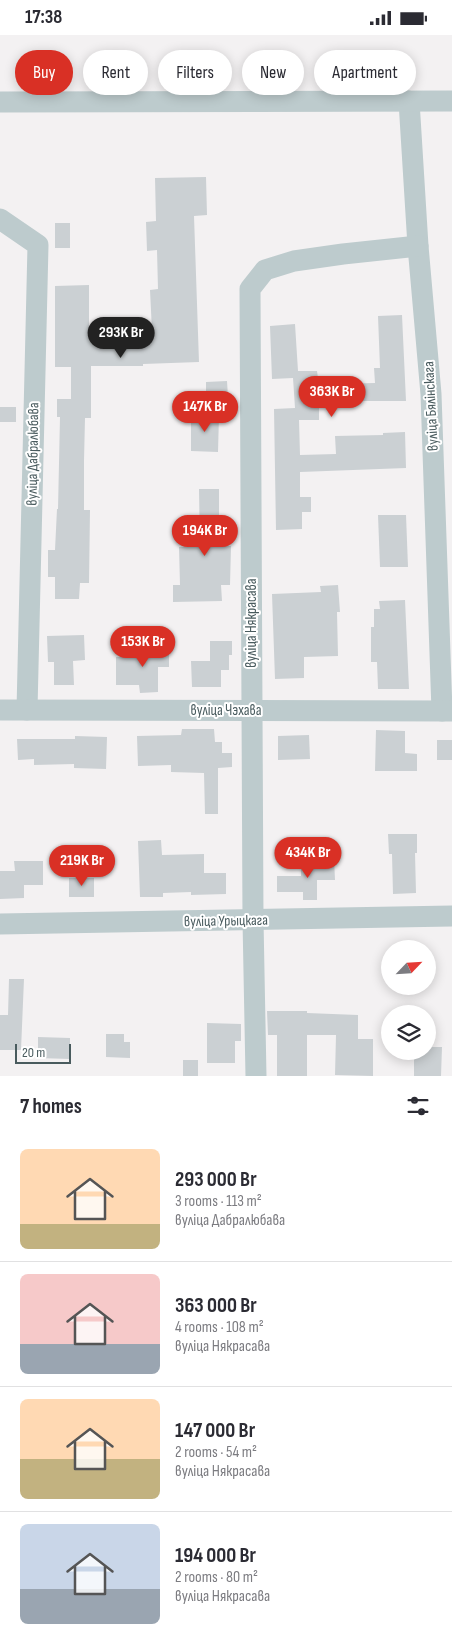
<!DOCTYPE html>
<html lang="en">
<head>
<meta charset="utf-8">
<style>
	:root { --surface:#fff; --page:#f2f2f3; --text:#2b2b33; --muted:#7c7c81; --line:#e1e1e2; --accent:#d93025 }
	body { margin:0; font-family:"Sofia Sans Condensed",sans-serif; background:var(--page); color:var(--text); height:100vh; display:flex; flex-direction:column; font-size:19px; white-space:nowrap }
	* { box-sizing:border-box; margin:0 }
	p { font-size:16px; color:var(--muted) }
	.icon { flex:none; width:28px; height:28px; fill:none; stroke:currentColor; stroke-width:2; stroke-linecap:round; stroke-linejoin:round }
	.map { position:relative; height:1041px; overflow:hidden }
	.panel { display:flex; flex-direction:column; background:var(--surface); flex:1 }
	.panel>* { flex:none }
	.banner { position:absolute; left:15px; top:15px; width:422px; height:45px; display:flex; gap:10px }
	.needle { width:32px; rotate:65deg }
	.buttons { position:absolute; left:381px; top:905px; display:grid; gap:10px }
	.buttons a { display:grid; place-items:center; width:55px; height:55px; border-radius:50%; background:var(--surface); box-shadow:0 2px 12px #0003; font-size:25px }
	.scale { position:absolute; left:15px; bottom:12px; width:56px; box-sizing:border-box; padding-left:5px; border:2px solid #495b5e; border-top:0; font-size:14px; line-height:18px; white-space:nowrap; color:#495b5e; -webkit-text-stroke:4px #fff; paint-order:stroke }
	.price { position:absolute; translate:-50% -42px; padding:0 11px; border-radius:18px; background:var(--accent); color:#fff; font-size:16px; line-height:32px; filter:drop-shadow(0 1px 2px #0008) }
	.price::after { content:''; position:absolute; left:50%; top:30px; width:15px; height:11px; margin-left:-8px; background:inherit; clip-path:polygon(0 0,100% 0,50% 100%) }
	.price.active { background:#222; color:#fff }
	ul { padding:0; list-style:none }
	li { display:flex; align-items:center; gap:15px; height:125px; padding:0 20px }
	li+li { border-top:1px solid var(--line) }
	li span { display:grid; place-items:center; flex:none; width:140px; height:100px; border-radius:8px; color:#555 }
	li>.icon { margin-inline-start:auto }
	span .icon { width:60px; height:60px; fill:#fffc; stroke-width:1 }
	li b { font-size:21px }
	h2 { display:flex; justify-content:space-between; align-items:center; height:60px; padding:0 20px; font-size:21px }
	.pill { padding:0 18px; border-radius:22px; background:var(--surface); box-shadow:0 2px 12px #0003; font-size:18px; line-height:45px }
	.pill.active { background:var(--accent); color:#fff }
	.status { display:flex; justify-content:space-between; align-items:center; height:35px; padding:0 25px; background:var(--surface); direction:ltr }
	.status svg { height:14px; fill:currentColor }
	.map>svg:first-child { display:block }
	.building { fill:#cbd0d3 }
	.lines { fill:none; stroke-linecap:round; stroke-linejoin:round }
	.street { stroke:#bdcbcd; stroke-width:21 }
	.labels { text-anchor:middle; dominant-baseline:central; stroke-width:4; stroke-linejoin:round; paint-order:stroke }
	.street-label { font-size:15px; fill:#495b5e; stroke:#fff }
</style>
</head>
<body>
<div class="status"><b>17:38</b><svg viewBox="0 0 49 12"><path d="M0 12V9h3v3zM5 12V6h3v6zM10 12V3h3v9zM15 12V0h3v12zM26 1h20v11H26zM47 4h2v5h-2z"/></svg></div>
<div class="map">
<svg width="452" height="1041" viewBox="0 0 452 1041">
	<rect width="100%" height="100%" fill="#f3f1f2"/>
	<g class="building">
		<path d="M 206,142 L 207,180 L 194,181 L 199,327 L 143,329 L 143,331 L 91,331 L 91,383 L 85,383 L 84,426 L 84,475 L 90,475 L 89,548 L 80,548 L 79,564 L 55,564 L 55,542 L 48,542 L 48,515 L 55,515 L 57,474 L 58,474 L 60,382 L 57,382 L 57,364 L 71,364 L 71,332 L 55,332 L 55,251 L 89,250 L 89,296 L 152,296 L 150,255 L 158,254 L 157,215 L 147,216 L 146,187 L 156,186 L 155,143 Z"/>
		<rect x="55" y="188" width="15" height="25"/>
		<path d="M 402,280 L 406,366 L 319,366 L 319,385 L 299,385 L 300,420 L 336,419 L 335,401 L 383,400 L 383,398 L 405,397 L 406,433 L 300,437 L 300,462 L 311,462 L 311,477 L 302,477 L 302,494 L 276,495 L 274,374 L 295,373 L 293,343 L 272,344 L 270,291 L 295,289 L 298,336 L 317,336 L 318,343 L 331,343 L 331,349 L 375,348 L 374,333 L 380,333 L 378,281 Z"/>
		<path d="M 227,346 L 228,362 L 206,363 L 206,347 Z"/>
		<rect x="0" y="372" width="16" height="15"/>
		<path d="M 191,380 L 219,380 L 218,417 L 191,416 Z"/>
		<path d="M 199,454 L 219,454 L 219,511 L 231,511 L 230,550 L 221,550 L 222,566 L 173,567 L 173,550 L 180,550 L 179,512 L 200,512 Z"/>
		<path d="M 378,480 L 406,480 L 408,532 L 380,532 Z"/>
		<path d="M 338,550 L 340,577 L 337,577 L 338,621 L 304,622 L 304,643 L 275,644 L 272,559 L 321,557 L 320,551 Z"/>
		<path d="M 405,565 L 409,654 L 378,654 L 377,627 L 371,627 L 371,592 L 374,592 L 374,574 L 380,574 L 379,566 Z"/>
		<path d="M 84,600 L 85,625 L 73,626 L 74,650 L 54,650 L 54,627 L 48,627 L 47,601 Z"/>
		<path d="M 210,606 L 232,606 L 232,620 L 229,620 L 229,635 L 221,635 L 221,652 L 192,652 L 191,626 L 210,626 Z"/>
		<path d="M 143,608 L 169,608 L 169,632 L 158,632 L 158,657 L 140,658 L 139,650 L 116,650 L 116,622 L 143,622 Z"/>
		<path d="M 182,694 L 214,694 L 215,707 L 222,707 L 222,718 L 232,718 L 232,732 L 218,733 L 218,779 L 205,779 L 204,738 L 171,737 L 171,730 L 138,731 L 137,701 L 181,700 Z"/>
		<path d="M 376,695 L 405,696 L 405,718 L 417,719 L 417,736 L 375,736 Z"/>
		<path d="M 309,700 L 310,724 L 278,725 L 278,701 Z"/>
		<path d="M 75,701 L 107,702 L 106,734 L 74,733 L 74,729 L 34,730 L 34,724 L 18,725 L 17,704 L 75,704 Z"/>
		<rect x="437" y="705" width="15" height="20"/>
		<path d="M 388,799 L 417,799 L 417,818 L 415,818 L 416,858 L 393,859 L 392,819 L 389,819 Z"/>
		<path d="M 161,805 L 162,820 L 204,819 L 204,838 L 226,838 L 226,859 L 191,860 L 191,857 L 163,858 L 163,862 L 140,862 L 138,806 Z"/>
		<path d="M 334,823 L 335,845 L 317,845 L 317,865 L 303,865 L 303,857 L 277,857 L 277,841 L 301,841 L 301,833 L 313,833 L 312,824 Z"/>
		<path d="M 14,826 L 43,826 L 43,850 L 24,850 L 24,863 L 0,864 L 0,836 L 15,836 Z"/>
		<rect x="69" y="843" width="25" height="19"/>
		<path d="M 9,944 L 24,944 L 21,1015 L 0,1015 L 0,980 L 8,980 Z"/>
		<path d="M 267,976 L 307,976 L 307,978 L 358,980 L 358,1004 L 373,1004 L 373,1041 L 335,1040 L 336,1000 L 307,1000 L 307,1041 L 277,1041 L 277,1000 L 268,1000 Z"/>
		<path d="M 207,988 L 241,989 L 241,1006 L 235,1006 L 235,1028 L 207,1028 Z"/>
		<path d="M 106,999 L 124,999 L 124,1007 L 130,1007 L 130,1023 L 106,1022 Z"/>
		<path d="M 38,1002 L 70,1003 L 70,1024 L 38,1023 Z"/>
		<path d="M 428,1012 L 442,1012 L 441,1041 L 414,1041 L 414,1016 L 428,1016 Z"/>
		<rect x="183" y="1025" width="15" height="16"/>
	</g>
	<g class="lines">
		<g class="street">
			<path d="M 409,66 L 418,211 L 431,359 L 442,676"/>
			<path d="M 0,67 L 452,66"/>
			<path d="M 0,184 L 38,210 L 27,675"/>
			<path d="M 0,675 L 452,676"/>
			<path d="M 0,889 L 452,881"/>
			<path d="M 256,1041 L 253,885 L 250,254 L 265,235 L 294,226 L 343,219 L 418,211"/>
		</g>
	</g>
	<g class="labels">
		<g class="street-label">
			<text transform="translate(431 371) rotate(-93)">вуліца Бялінскага</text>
			<text transform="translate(33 419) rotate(-89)">вуліца Дабралюбава</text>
			<text transform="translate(251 588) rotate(-90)">вуліца Някрасава</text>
			<text x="226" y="675">вуліца Чэхава</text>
			<text transform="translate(226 886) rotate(-1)">вуліца Урыцкага</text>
		</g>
	</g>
</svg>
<div class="buttons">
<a><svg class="needle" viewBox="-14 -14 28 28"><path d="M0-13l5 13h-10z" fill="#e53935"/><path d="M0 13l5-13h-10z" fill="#7c7c81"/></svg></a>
<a><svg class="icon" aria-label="layers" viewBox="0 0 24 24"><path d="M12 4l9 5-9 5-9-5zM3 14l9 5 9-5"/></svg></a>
</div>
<div class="scale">20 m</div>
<b class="price active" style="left:121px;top:324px">293K Br</b>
<b class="price" style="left:332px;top:383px">363K Br</b>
<b class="price" style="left:205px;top:398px">147K Br</b>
<b class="price" style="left:205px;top:522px">194K Br</b>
<b class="price" style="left:143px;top:633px">153K Br</b>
<b class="price" style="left:308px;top:844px">434K Br</b>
<b class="price" style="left:82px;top:852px">219K Br</b>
<div class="banner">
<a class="pill active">Buy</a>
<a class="pill">Rent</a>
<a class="pill">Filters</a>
<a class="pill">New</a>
<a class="pill">Apartment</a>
</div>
</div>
<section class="panel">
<h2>7 homes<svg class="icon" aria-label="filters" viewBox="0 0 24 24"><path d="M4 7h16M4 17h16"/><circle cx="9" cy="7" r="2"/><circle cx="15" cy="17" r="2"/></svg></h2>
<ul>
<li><span style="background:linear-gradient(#ffd9b3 75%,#c2b280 0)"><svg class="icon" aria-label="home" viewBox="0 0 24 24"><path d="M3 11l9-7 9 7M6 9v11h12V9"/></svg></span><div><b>293 000 Br</b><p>3 rooms · 113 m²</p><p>вуліца Дабралюбава</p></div></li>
<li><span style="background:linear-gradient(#f6c9c9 70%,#9aa5b1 0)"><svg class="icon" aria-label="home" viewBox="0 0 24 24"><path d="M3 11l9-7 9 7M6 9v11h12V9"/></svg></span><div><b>363 000 Br</b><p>4 rooms · 108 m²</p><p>вуліца Някрасава</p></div></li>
<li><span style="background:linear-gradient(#ffd9b3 60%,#c2b280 0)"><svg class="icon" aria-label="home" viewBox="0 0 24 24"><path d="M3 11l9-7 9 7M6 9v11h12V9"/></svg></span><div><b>147 000 Br</b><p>2 rooms · 54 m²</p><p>вуліца Някрасава</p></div></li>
<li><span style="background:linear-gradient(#c9d6e8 65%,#9aa5b1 0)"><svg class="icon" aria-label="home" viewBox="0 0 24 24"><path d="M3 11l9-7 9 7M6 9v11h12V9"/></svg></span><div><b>194 000 Br</b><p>2 rooms · 80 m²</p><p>вуліца Някрасава</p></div></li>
</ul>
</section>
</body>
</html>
